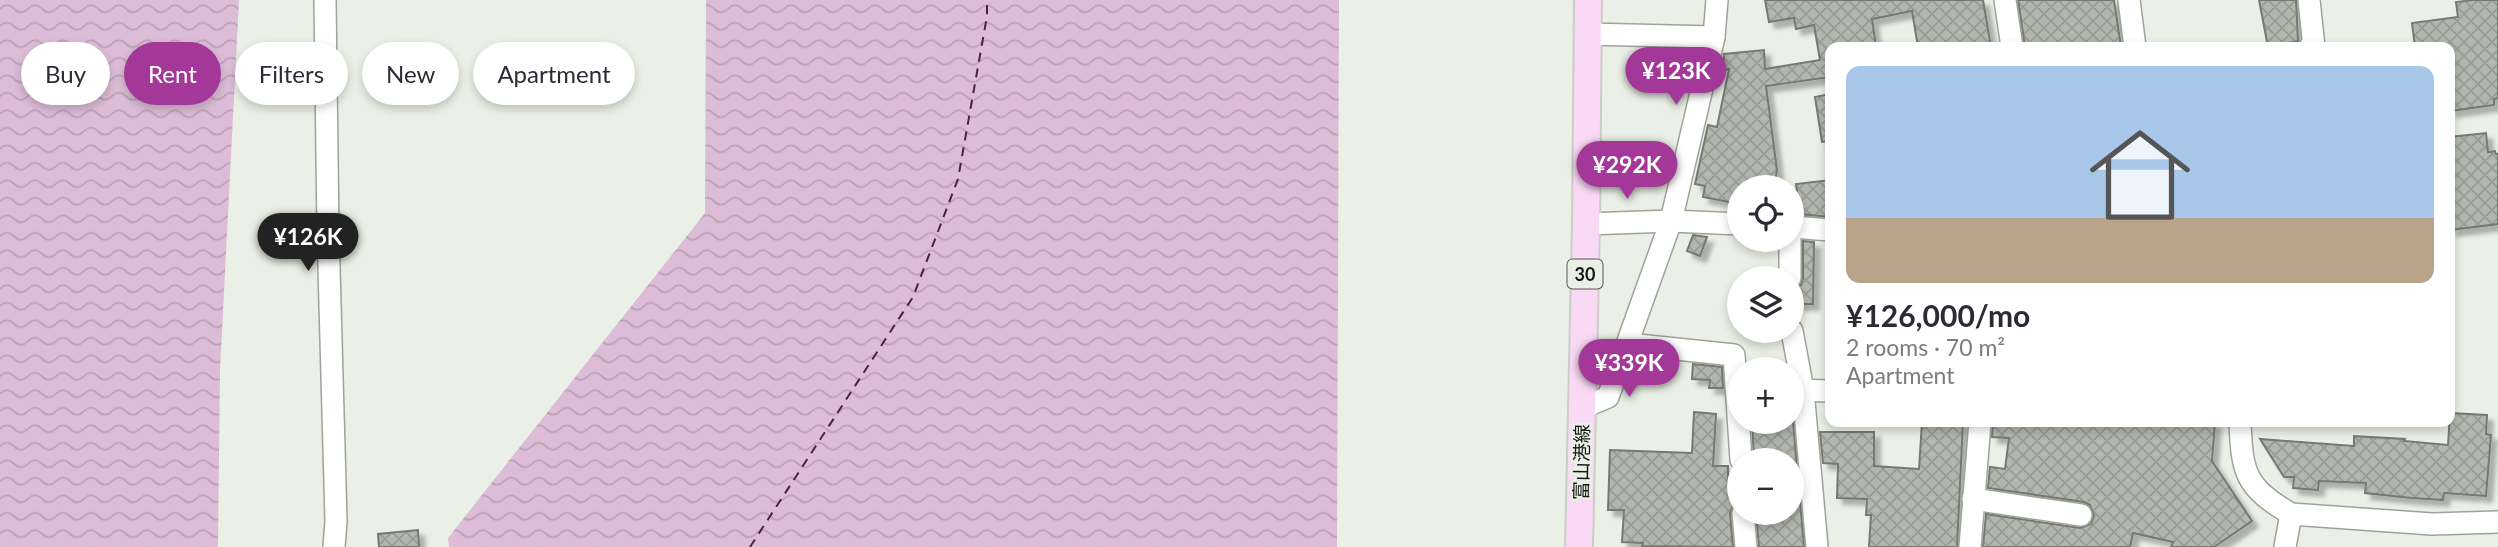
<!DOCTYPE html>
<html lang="en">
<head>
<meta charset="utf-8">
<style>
	:root { --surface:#fff; --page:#f7f7f7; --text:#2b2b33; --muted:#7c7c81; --line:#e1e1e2; --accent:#a33899 }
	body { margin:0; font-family:Lato,"Noto Sans JP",sans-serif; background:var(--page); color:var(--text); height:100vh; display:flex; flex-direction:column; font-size:26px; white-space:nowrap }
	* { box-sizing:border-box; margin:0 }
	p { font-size:23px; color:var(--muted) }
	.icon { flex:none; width:38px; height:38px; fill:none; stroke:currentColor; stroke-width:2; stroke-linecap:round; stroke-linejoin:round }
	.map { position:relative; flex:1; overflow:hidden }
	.side { position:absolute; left:1825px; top:42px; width:630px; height:385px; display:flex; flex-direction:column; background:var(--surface); border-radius:14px; box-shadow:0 4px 10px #0003 }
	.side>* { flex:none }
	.guide { position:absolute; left:21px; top:42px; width:665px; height:63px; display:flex; gap:14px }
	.buttons { position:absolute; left:1727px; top:175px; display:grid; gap:14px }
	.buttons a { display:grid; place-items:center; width:77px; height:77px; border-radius:50%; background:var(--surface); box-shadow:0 4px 10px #0003; font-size:35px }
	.price { position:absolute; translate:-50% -60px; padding:0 16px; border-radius:24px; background:var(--accent); color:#fff; font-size:23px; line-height:46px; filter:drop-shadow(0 2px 4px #0008) }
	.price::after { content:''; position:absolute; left:50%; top:42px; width:21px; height:16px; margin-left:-10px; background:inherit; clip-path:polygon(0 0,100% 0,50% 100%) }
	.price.on { background:#222; color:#fff }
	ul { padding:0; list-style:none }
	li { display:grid; align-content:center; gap:14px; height:371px; padding:0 21px }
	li+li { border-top:2px solid var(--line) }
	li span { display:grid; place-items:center; height:217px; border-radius:14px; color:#555 }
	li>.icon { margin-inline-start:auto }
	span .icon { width:126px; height:126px; fill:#fffc; stroke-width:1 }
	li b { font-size:30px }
	.pill { padding:0 24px; border-radius:32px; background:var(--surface); box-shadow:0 4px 10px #0003; font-size:24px; line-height:63px }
	.pill.on { background:var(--accent); color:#fff }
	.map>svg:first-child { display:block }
	.water { fill:url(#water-waves) }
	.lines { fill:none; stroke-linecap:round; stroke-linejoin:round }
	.ferry { stroke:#4a2245; stroke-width:2; stroke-dasharray:9 7; stroke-linecap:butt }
	.building { fill:url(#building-cross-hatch); stroke:#757a71; stroke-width:2; filter:url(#shadow) }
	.minor-casing { stroke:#9ea39a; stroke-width:24 }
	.major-casing { stroke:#cccccb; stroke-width:30 }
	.minor { stroke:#fff; stroke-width:21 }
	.major { stroke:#fad9f4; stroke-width:26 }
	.labels { text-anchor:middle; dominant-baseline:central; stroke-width:5; stroke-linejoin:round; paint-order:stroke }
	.shield { fill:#eaf0e5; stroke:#565953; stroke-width:2 }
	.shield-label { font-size:18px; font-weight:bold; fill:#161814 }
	.street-label { font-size:19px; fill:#161814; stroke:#eaf0e5 }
</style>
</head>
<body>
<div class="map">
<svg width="2498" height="547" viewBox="0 0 2498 547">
	<defs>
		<pattern id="water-waves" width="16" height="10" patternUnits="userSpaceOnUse" patternTransform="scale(1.75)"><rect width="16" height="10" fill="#dcbcd6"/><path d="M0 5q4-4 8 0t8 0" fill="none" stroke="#bca1b7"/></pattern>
		<pattern id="building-cross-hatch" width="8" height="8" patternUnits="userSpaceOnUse" patternTransform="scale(1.75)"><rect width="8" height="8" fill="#b2b7ad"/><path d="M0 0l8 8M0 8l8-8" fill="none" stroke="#989d94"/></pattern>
		<filter id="shadow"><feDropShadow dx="6" dy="6" stdDeviation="2" flood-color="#0004"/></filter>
	</defs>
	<rect width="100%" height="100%" fill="#eaf0e5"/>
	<g class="water">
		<path d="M 0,0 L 239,0 L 220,370 L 218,547 L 0,547 Z"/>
		<path d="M 706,0 L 1339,0 L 1337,547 L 449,547 L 448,538 L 705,213 Z"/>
	</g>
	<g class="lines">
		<path class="ferry" d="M 750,547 L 913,297 L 958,179 L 987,16 L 987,0"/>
	</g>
	<g class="building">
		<path d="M 1765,0 L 1983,0 L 1991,47 L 1918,47 L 1912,11 L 1872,19 L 1876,47 L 1830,47 L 1830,77 L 1766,86 L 1777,170 L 1774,187 L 1740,187 L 1740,204 L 1703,197 L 1705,186 L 1695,184 L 1708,125 L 1717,127 L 1729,69 L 1723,70 L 1724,54 L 1764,50 L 1765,69 L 1820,60 L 1814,25 L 1796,29 L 1794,18 L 1769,22 Z"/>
		<path d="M 2018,0 L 2114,0 L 2121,47 L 2025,47 Z"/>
		<path d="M 2259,0 L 2296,0 L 2298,41 L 2268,47 Z"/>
		<path d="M 2473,0 L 2498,0 L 2498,98 L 2494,99 L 2494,105 L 2450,111 L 2450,47 L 2415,47 L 2412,23 L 2458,17 L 2456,2 Z"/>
		<path d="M 1830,94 L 1830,141 L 1822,142 L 1815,97 Z"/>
		<path d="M 2486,133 L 2488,152 L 2495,151 L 2496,154 L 2498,154 L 2498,224 L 2450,230 L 2450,137 Z"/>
		<path d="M 1830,180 L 1830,217 L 1800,214 L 1796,184 Z"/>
		<path d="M 1693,235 L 1707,237 L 1700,256 L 1687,251 Z"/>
		<path d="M 1803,241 L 1814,242 L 1813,304 L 1796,304 L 1796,289 L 1801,285 L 1803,278 Z"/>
		<path d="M 1693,364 L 1722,367 L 1723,388 L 1709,388 L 1710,380 L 1692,379 Z"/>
		<path d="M 1694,412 L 1716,414 L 1713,466 L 1728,466 L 1728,488 L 1734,489 L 1734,504 L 1730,514 L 1733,547 L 1642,546 L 1643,543 L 1622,542 L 1624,510 L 1608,510 L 1610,450 L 1692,453 Z"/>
		<path d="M 2450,413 L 2487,415 L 2486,434 L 2491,435 L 2486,496 L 2444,493 L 2443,500 L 2412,498 L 2365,493 L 2366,483 L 2319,481 L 2318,490 L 2293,488 L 2294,477 L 2284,477 L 2260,439 L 2354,446 L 2354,436 L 2405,439 L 2404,441 L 2448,445 Z"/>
		<path d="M 1752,422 L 1793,422 L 1804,547 L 1759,547 L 1756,513 L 1792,513 L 1792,460 L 1754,460 Z"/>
		<path d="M 1922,422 L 1963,422 L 1957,547 L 1869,547 L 1871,515 L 1866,515 L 1867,499 L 1837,498 L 1838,464 L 1823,463 L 1820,432 L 1874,432 L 1874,466 L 1919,469 Z"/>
		<path d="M 1993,422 L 2215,422 L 2212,461 L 2252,521 L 2214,547 L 2171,547 L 2173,542 L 2133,533 L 2130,547 L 1983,547 L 1986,514 L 2080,528 L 2091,524 L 2094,516 L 2090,505 L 2084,502 L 1988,488 L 1990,467 L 2005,469 L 2009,438 L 1992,437 Z"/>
		<path d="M 418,530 L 419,547 L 379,547 L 378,534 Z"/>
	</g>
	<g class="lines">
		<g class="minor-casing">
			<g id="minor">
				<path d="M 325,0 L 328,231 L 336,521 L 334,547"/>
				<path d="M 2005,0 L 2012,47"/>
				<path d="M 2129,0 L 2135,47"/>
				<path d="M 2309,0 L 2314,47 L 2310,47"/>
				<path d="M 1587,34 L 1714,37"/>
				<path d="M 1586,224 L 1671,221 L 1740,224"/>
				<path d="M 1792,227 L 1830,230"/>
				<path d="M 1790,278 L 1790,240"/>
				<path d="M 1792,331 L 1803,390 L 1817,547"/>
				<path d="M 1628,344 L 1734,355 L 1741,460"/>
				<path d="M 1792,390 L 1830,391"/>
				<path d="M 1582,408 L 1608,397 L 1671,221 L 1714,37 L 1717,0"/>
				<path d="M 2240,422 C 2242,473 2245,487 2291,514 L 2432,524 L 2498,522"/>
				<path d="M 1973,499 L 2081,515"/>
				<path d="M 1743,513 L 1746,547"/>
				<path d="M 1970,547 L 1980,422"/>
				<path d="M 2285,547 L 2291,514"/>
			</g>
		</g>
		<g class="major-casing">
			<path id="major" d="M 1579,547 L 1586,224 L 1588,0"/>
		</g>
		<use href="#minor" class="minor"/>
		<use href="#major" class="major"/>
	</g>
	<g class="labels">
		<rect class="shield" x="1567.5" y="259.5" width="35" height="29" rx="5"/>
		<g class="shield-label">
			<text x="1585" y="274">30</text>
		</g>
		<g class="street-label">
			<text transform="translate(1581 462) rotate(-89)">富山港線</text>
		</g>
	</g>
</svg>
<div class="buttons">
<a><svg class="icon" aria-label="locate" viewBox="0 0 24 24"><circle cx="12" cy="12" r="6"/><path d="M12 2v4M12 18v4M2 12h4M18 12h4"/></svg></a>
<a><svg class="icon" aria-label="layers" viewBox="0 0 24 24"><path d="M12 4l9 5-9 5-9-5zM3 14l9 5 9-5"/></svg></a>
<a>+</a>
<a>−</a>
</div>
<b class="price" style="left:1676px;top:107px">¥123K</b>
<b class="price" style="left:1627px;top:201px">¥292K</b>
<b class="price on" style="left:308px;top:273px">¥126K</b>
<b class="price" style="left:1629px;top:399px">¥339K</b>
<div class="guide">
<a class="pill">Buy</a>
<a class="pill on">Rent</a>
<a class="pill">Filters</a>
<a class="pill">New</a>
<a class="pill">Apartment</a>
</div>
<section class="side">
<ul>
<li><span style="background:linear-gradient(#a9c7e8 70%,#b9a48a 0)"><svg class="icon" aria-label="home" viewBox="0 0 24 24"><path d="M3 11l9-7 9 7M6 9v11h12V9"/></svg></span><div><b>¥126,000/mo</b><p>2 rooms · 70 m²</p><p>Apartment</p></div></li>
</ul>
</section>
</div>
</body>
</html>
